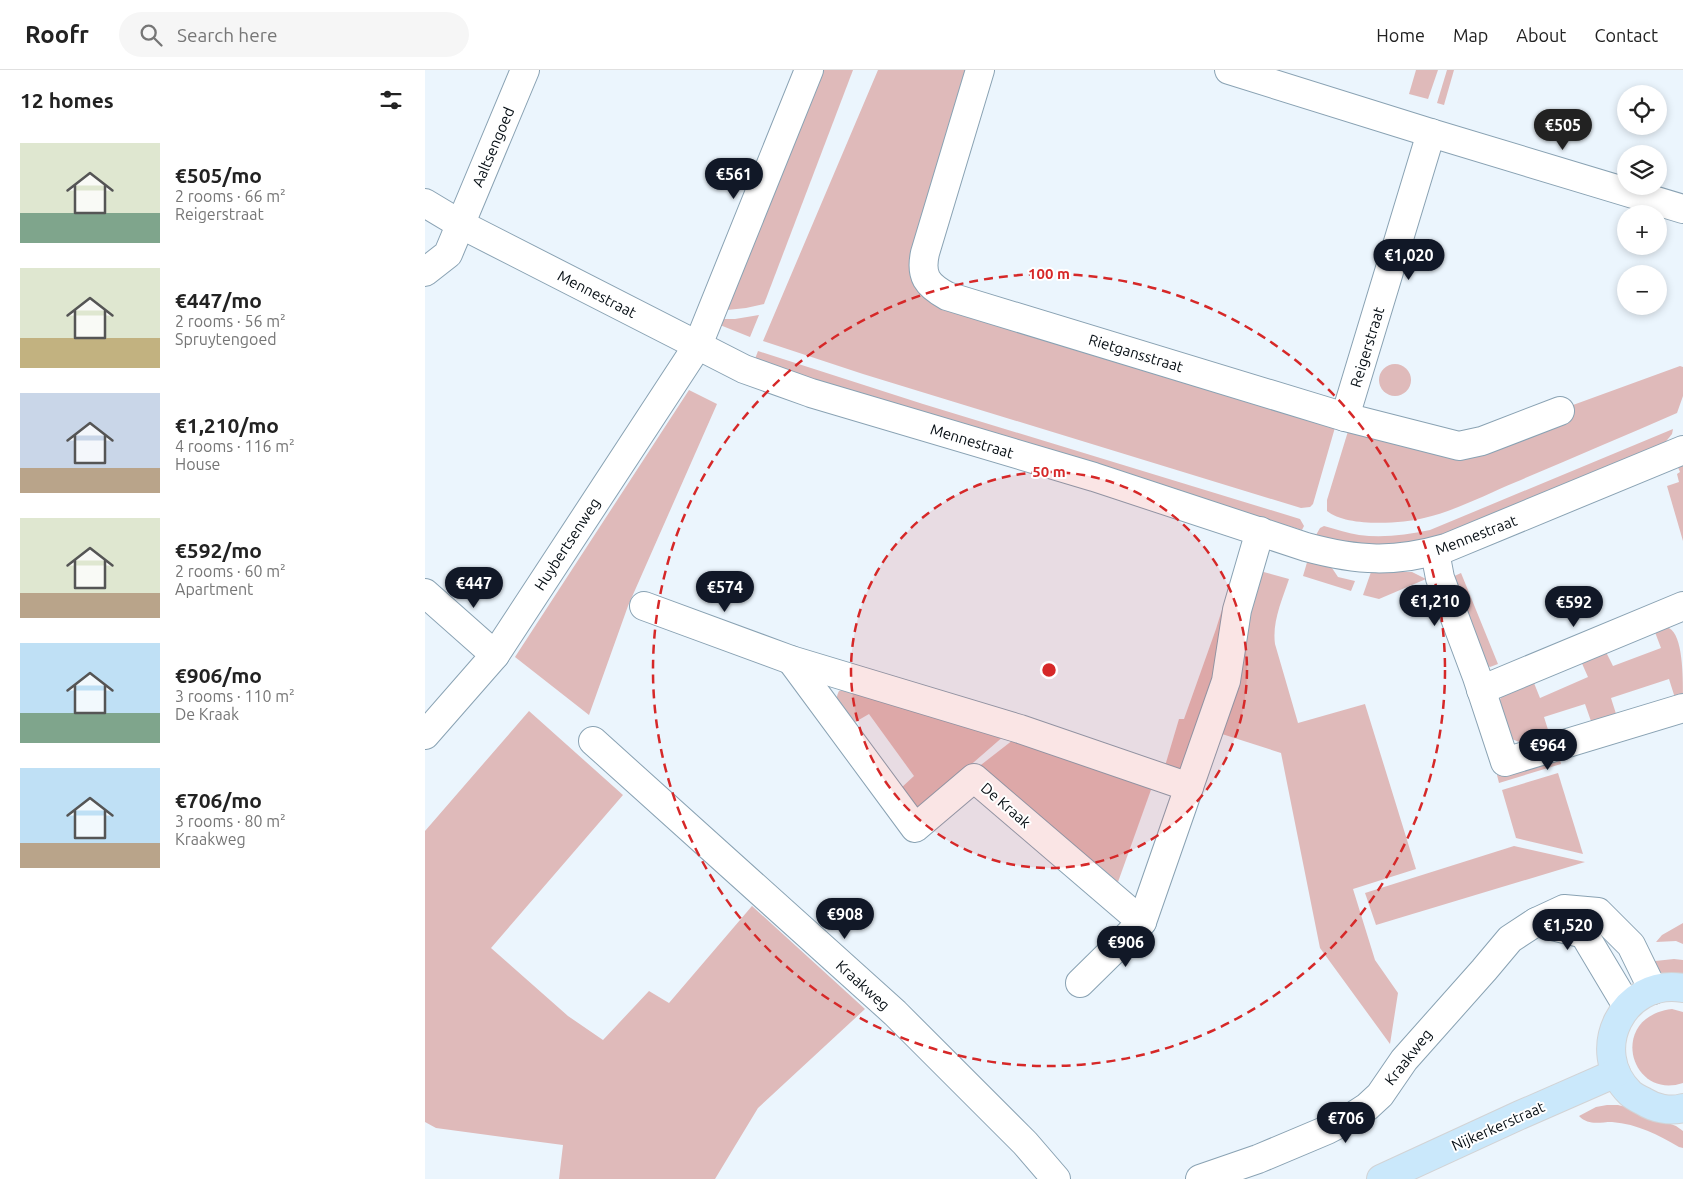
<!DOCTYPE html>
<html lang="en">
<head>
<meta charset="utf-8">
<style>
	:root { --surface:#fff; --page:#f6f6f6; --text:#222; --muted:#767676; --line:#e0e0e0; --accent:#111827 }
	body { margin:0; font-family:Ubuntu,sans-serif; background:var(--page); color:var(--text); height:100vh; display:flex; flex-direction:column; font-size:19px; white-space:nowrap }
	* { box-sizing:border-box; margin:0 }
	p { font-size:16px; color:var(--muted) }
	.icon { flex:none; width:28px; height:28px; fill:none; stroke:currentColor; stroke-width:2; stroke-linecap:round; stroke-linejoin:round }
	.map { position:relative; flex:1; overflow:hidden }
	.panel { display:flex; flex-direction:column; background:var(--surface); width:425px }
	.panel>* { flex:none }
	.buttons { position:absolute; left:1192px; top:15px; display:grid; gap:10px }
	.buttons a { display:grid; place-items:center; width:50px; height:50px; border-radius:50%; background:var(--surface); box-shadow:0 2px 8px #0003; font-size:25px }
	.price { position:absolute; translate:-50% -42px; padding:0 11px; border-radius:18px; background:var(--accent); color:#fff; font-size:16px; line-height:32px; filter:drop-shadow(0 1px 2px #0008) }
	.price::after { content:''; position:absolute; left:50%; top:30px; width:15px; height:11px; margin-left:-8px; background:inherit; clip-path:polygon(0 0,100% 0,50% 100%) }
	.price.active { background:#222; color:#fff }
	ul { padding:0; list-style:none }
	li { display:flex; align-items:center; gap:15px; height:125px; padding:0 20px }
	li span { display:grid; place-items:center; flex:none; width:140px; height:100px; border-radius:0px; color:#555 }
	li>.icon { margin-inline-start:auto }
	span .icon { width:60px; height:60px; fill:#fffc; stroke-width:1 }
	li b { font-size:21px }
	h2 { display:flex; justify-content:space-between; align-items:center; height:60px; padding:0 20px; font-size:21px }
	header { display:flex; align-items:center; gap:30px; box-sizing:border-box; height:70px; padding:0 25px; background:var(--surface); border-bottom:1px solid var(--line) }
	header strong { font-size:24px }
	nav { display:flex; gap:28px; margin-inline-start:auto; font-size:18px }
	.search { width:350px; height:45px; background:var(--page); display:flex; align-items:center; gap:12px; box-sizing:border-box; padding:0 18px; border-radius:28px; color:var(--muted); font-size:19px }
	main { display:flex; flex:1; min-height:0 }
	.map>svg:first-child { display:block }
	.green { fill:#dfbaba }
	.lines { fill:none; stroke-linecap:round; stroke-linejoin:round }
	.minor-casing { stroke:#89a2b3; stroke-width:30 }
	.major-casing { stroke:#d2d3d5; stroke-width:30 }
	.minor { stroke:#fff; stroke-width:28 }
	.major { stroke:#cae8fb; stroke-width:28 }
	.ring { fill:none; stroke:#d62828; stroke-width:2.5; stroke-dasharray:9 6 }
	.labels { text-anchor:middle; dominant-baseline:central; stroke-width:4; stroke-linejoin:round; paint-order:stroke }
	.street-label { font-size:15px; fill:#050d13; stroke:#fff }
	.centre { fill:#d62828; stroke:#fff; stroke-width:2.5 }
	.ring-label { font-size:15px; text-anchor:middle; font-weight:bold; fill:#d62828; stroke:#fff; stroke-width:4; stroke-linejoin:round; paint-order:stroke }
</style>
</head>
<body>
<header>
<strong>Roofr</strong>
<div class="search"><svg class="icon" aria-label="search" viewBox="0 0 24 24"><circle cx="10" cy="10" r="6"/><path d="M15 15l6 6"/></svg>Search here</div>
<nav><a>Home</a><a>Map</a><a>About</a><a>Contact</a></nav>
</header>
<main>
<section class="panel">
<h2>12 homes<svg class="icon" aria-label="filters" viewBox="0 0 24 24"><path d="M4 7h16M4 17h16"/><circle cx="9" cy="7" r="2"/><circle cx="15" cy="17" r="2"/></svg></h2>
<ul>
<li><span style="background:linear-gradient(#dfe7d0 70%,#7fa58c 0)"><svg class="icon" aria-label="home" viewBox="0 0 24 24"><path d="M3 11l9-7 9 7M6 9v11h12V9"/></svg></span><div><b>€505/mo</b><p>2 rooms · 66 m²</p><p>Reigerstraat</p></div></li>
<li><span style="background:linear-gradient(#dfe7d0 70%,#c2b280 0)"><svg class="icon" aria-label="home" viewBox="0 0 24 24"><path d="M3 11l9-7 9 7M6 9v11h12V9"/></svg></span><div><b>€447/mo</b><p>2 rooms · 56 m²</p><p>Spruytengoed</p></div></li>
<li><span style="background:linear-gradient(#c9d6e8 75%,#b9a48a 0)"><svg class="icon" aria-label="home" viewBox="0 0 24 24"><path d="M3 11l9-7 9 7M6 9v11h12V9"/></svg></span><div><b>€1,210/mo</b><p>4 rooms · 116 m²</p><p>House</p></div></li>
<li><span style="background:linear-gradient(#dfe7d0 75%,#b9a48a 0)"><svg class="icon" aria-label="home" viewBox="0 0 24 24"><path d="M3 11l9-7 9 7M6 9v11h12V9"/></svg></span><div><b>€592/mo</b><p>2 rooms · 60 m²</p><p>Apartment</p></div></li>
<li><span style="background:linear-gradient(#bfe0f5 70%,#7fa58c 0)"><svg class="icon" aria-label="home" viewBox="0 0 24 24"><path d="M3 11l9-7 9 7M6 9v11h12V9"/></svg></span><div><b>€906/mo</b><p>3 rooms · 110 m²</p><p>De Kraak</p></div></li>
<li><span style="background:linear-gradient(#bfe0f5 75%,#b9a48a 0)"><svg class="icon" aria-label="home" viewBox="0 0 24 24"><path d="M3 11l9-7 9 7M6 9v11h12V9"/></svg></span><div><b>€706/mo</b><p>3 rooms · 80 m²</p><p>Kraakweg</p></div></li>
</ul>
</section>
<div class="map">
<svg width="1258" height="1109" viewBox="0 0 1258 1109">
	<rect width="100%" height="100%" fill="#ebf5fd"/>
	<g class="green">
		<path d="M 397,0 L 428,0 L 339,234 L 321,238 L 302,240 Z"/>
		<path d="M 453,0 L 543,0 L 487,208 L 911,354 L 888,434 L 885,437 L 876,438 L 438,304 L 338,271 Z"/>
		<path d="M 991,0 L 1013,0 L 1003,29 L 984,24 Z"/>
		<path d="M 1022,0 L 1029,0 L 1019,35 L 1012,33 Z"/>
		<path d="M 334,245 L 325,267 L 295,255 L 297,249 L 310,249 Z"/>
		<path d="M 333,281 L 498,334 L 875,449 L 879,456 L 877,460 L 385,311 L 330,289 Z"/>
		<circle cx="970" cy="310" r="16"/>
		<path d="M 1255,296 L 1258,297 L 1258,326 L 1252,343 C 1199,366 1145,389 1091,412 C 1062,424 1030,441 999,448 C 975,454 921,457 902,441 L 902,430 L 924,358 L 1032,389 L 1137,339 Z"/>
		<path d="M 264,320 L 292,334 L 203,536 L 164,645 L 90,587 Z"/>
		<path d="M 1248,359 L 1247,364 L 1238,375 L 1011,470 L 951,478 L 910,471 L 891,465 L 895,458 L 899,456 C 911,459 922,463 934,465 C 958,468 981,465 1005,460 Z"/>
		<path d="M 1258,393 L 1258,471 L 1242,416 L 1254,412 L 1252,404 L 1255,402 L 1252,395 Z"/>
		<path d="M 883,489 L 905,495 L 913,507 L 930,511 L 926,521 L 878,506 Z"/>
		<path d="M 811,494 L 801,532 L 790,603 L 756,700 L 740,696 L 754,649 L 759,649 L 791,559 Z"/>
		<path d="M 835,501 L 864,509 C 857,530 847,552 850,574 L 873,653 L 940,634 L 991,799 L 928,819 L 950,890 L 973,923 L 965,974 L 895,878 L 856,683 L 797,664 L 819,588 L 826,532 Z"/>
		<path d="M 946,502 L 987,502 L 1001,509 L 954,529 L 938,525 Z"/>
		<path d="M 1036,503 L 1073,594 L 1065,597 L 1059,593 L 1025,508 Z"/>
		<path d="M 1228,557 C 1233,557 1239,556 1244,558 C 1258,565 1258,607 1258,625 L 1250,628 L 1244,609 L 1186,628 L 1192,647 L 1167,654 L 1160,634 L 1119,647 L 1125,666 L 1097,673 L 1084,668 L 1073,634 L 1077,625 L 1107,608 L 1115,628 L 1163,607 L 1155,589 L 1179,578 L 1188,596 L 1236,578 Z"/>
		<path d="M 420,619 L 580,665 L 494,740 L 475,719 L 489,706 L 444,644 L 425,655 C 419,646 407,633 414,621 Z"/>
		<path d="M 104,641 L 198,725 L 66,878 L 143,946 L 178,970 L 224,921 L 244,933 L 327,836 L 440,939 L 333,1038 L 290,1109 L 134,1109 L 138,1075 L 11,1058 L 0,1052 L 0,761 Z"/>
		<path d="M 588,670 L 727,717 L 693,812 L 552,698 Z"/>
		<path d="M 1134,686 L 1136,694 L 1074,713 L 1072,705 Z"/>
		<path d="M 1133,703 L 1158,784 L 1091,768 L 1077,720 Z"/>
		<path d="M 1089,776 L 1160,792 L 951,855 L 940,823 Z"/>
		<path d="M 1258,853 L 1258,874 L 1251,871 L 1231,872 L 1237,865 Z"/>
		<path d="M 1249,889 L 1258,890 L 1258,908 L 1232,906 L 1229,898 L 1230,891 Z"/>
		<path d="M 1247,939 L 1258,942 L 1258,1013 C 1205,1031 1182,947 1247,939 Z"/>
		<path d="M 1182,1035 L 1193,1035 L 1201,1037 L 1251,1056 L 1258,1061 L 1258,1078 L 1254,1077 C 1233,1065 1213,1054 1187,1052 C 1174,1052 1164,1056 1154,1046 L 1171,1037 Z"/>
	</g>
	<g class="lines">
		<g class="minor-casing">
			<g id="minor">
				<path d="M 555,0 L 500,183 C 495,206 502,215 522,226 L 920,347 L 1034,376 L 1057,371 L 1135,341"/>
				<path d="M 804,0 L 1006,63 L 1258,139"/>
				<path d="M 0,133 L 35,154 L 319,299 L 386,323 L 669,407 L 881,477 C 933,491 969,493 1021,478 L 1258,380"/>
				<path d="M 0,202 L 23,184 L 100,0"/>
				<path d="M 920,347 L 1006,63"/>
				<path d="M 1010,482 L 1015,508 L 1052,607 L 1080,692 L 1258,638"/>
				<path d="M 0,523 L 70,585"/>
				<path d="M 219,536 L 366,590 L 595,659 L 764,717 L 717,852 L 655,913"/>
				<path d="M 366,590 L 490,758 L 549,708 L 717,852"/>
				<path d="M 1056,620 L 1258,536"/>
				<path d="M 0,665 L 70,585 L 273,275 L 384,0"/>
				<path d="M 168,671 L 470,943 L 600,1073 L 631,1109"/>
				<path d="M 764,717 L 801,611 L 812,540 L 835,461"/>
				<path d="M 1111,852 L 1159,864 L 1202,936"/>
				<path d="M 775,1109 L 833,1089 L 902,1060 L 925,1048 L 942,1037 L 955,1025 L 979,990 L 1059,900 L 1085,869 L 1111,852 L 1139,839 L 1173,842 L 1206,875 L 1228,920"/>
			</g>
		</g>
		<g class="major-casing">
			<g id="major">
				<path d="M 1258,918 C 1198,908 1162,981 1205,1023 C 1208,1026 1214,1029 1218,1031 C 1229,1038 1245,1042 1258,1038"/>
				<path d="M 956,1109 L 1095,1045 L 1191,1003"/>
			</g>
		</g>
		<use href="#minor" class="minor"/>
		<use href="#major" class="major"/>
	</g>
	<circle cx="624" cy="600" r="198" fill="#d62828" fill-opacity=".12"/>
	<g class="ring">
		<circle cx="624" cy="600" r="198"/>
		<circle cx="624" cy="600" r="396"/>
	</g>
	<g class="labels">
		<g class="street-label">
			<text transform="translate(68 77) rotate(-67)">Aaltsengoed</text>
			<text transform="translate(172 224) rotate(27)">Mennestraat</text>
			<text transform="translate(942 277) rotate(-73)">Reigerstraat</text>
			<text transform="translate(711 283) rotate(17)">Rietgansstraat</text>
			<text transform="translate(547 371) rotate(17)">Mennestraat</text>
			<text transform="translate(1051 465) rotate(-21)">Mennestraat</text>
			<text transform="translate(142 474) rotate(-57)">Huybertsenweg</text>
			<text transform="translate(581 735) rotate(41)">De Kraak</text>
			<text transform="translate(438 915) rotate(42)">Kraakweg</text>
			<text transform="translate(983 987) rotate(-52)">Kraakweg</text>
			<text transform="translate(1073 1056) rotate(-24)">Nijkerkerstraat</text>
		</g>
	</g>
	<circle cx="624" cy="600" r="8" class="centre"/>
	<g class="ring-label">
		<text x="624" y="209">100 m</text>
		<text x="624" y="407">50 m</text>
	</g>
</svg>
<div class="buttons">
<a><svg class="icon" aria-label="locate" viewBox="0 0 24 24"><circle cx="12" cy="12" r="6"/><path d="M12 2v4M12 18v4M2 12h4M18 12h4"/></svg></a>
<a><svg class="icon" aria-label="layers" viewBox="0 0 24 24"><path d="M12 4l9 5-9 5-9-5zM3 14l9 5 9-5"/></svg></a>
<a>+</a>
<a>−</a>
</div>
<b class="price active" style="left:1138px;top:81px">€505</b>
<b class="price" style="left:309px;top:130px">€561</b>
<b class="price" style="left:984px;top:211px">€1,020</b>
<b class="price" style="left:49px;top:539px">€447</b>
<b class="price" style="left:300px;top:543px">€574</b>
<b class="price" style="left:1010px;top:557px">€1,210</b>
<b class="price" style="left:1149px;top:558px">€592</b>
<b class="price" style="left:1123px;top:701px">€964</b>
<b class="price" style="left:420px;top:870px">€908</b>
<b class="price" style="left:1143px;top:881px">€1,520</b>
<b class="price" style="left:701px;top:898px">€906</b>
<b class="price" style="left:921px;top:1074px">€706</b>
</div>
</main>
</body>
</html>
